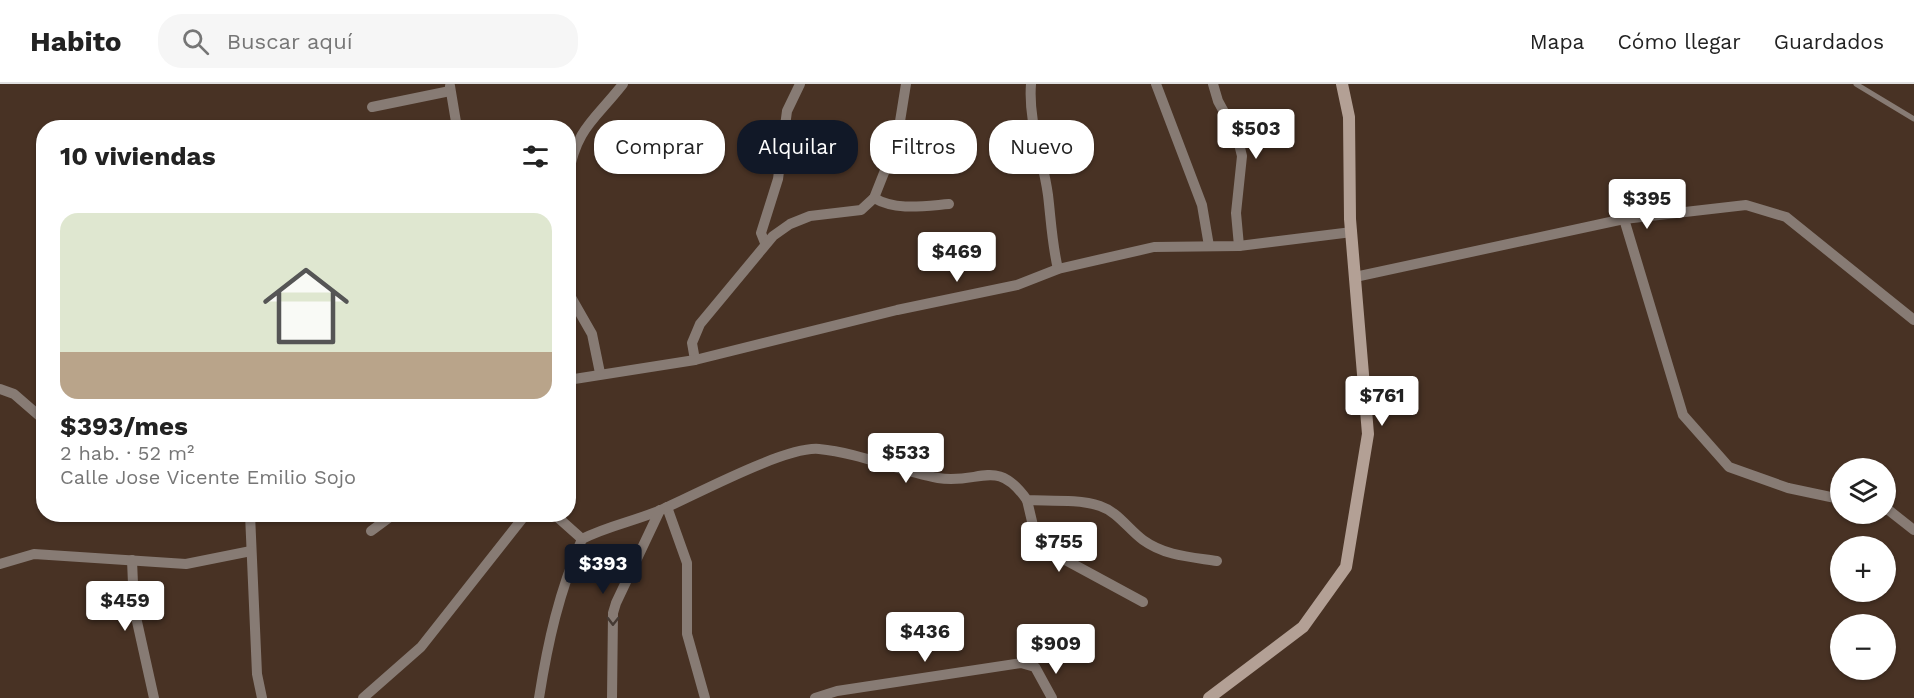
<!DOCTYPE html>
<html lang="es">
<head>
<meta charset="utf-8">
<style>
	:root { --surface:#fff; --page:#f6f6f6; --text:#222; --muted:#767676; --line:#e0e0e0; --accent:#111827 }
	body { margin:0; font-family:"Work Sans",sans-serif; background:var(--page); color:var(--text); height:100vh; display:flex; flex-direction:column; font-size:22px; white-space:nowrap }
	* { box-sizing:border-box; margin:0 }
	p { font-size:20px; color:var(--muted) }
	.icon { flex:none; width:33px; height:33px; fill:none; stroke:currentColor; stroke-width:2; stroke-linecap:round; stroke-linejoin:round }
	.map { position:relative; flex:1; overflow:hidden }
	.details { position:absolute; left:36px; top:36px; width:540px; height:402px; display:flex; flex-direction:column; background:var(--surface); border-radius:24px; box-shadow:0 2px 4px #0004 }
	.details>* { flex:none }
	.hud { position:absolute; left:594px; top:36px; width:570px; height:54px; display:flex; gap:12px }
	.fabs { position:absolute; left:1830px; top:374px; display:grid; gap:12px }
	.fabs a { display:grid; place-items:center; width:66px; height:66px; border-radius:50%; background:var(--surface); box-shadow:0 2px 4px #0004; font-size:30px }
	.price { position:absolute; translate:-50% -51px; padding:0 14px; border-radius:6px; background:#fff; color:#222; font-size:20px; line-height:39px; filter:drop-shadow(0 2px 3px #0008) }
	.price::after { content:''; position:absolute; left:50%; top:36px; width:18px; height:14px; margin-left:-9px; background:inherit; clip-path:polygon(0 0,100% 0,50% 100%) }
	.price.current { background:var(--accent); color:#fff }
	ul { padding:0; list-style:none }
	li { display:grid; align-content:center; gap:12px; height:318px; padding:0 24px }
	li span { display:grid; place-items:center; height:186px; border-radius:18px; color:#555 }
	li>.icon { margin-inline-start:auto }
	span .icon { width:108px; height:108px; fill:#fffc; stroke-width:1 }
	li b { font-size:26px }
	h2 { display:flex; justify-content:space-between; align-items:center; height:72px; padding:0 24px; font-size:26px }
	.pill { padding:0 21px; border-radius:24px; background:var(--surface); box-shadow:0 2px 4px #0004; font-size:21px; line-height:54px }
	.pill.current { background:var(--accent); color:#fff }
	header { display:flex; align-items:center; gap:36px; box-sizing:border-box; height:84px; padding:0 30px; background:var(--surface); border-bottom:2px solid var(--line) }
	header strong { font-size:28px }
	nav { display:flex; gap:33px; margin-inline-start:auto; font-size:21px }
	.search { width:420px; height:54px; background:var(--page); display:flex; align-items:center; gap:15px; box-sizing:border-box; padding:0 21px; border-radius:24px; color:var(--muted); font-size:22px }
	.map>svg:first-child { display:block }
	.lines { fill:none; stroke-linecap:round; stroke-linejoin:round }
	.lane { stroke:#877b74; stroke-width:5 }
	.street { stroke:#877b74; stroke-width:10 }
	.secondary { stroke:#b3a095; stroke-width:12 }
	.oneway { stroke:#443932 }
</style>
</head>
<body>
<header>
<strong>Habito</strong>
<div class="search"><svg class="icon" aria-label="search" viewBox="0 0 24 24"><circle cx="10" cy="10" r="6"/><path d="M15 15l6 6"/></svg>Buscar aquí</div>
<nav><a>Mapa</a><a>Cómo llegar</a><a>Guardados</a></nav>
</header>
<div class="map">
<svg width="1914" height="614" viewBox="0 0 1914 614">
	<rect width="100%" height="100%" fill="#483224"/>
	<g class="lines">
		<path class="lane" d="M 1856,0 L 1914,35"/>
		<g class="street">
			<path d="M 1031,0 C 1028,38 1043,74 1048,111 C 1051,136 1052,160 1058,185"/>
			<path d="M 1156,0 L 1202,121 L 1209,162"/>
			<path d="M 1213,0 L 1218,17 L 1237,52 L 1242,72 L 1236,129 L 1239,162"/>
			<path d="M 450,2 L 457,44"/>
			<path d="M 372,23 L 450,7"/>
			<path d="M 568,92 C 577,43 594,37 623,0"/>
			<path d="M 874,114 C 896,127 924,122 949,120"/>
			<path d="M 1624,135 L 1683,331 L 1729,383 L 1788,404 L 1840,415"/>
			<path d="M 765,159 L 761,149 L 778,95 L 787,27 L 800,0"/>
			<path d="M 1355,193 L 1624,135 L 1746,121 L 1786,133 L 1914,236"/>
			<path d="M 568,208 L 592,250 L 600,289"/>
			<path d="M 695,276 L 692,259 L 700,240 L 773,152 L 790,140 L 810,132 L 861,126 L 874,114 L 897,56 L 906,0"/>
			<path d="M 568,296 L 695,276 L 897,226 L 1017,201 L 1058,185 L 1154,163 L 1239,162 L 1352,148"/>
			<path d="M 0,305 L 14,310 L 44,336"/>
			<path d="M 1027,416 L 1034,446 L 1047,466 L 1143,518"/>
			<path d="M 667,423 L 687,479 L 687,550 L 705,614"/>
			<path d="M 1886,424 L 1914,446"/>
			<path d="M 250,430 L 257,590 L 262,614"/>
			<path d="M 371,447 L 394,430"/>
			<path d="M 582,455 C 610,441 636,437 663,425 C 697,410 786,362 819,365 C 860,369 898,387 938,394 C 980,401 996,372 1027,416 C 1049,417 1079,415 1100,422 C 1118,428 1128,445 1143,456 C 1165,472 1191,473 1217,477"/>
			<path d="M 132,476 L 134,524 L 154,614"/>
			<path d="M 0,480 L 34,470 L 186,480 L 251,467"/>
			<path d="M 363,614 L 421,563 L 526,430"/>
			<path d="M 539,614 C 548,557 559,508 582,455 L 554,430"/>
			<path d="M 612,614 L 613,529 L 616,519 L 660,426"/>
			<path d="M 815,614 L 837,607 L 1021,579 L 1035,583 L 1052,614"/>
		</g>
		<path class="secondary" d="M 1209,614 L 1303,543 L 1346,483 L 1368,350 L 1350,135 L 1349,33 L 1342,0"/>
	</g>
	<defs><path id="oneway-chevron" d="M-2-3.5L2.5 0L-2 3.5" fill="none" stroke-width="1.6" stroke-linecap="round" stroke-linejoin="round" transform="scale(1.5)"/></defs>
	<use class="oneway" href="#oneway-chevron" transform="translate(613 537) rotate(91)"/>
</svg>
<div class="fabs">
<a><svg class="icon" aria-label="layers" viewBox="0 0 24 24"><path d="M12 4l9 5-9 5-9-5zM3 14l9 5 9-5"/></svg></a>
<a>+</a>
<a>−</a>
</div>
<b class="price" style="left:1256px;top:76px">$503</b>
<b class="price" style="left:1647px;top:146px">$395</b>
<b class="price" style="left:957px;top:199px">$469</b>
<b class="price" style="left:1382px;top:343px">$761</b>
<b class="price" style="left:906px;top:400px">$533</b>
<b class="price" style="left:1059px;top:489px">$755</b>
<b class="price current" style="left:603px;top:511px">$393</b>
<b class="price" style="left:125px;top:548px">$459</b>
<b class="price" style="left:925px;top:579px">$436</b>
<b class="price" style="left:1056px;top:591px">$909</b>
<div class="hud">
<a class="pill">Comprar</a>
<a class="pill current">Alquilar</a>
<a class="pill">Filtros</a>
<a class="pill">Nuevo</a>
</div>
<section class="details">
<h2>10 viviendas<svg class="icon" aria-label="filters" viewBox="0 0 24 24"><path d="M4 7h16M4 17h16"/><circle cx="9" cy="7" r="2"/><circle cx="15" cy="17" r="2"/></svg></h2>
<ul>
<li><span style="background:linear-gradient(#dfe7d0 75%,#b9a48a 0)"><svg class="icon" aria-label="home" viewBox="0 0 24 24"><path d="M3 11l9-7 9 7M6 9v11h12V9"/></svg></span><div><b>$393/mes</b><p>2 hab. · 52 m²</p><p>Calle Jose Vicente Emilio Sojo</p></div></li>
</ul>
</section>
</div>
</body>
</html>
